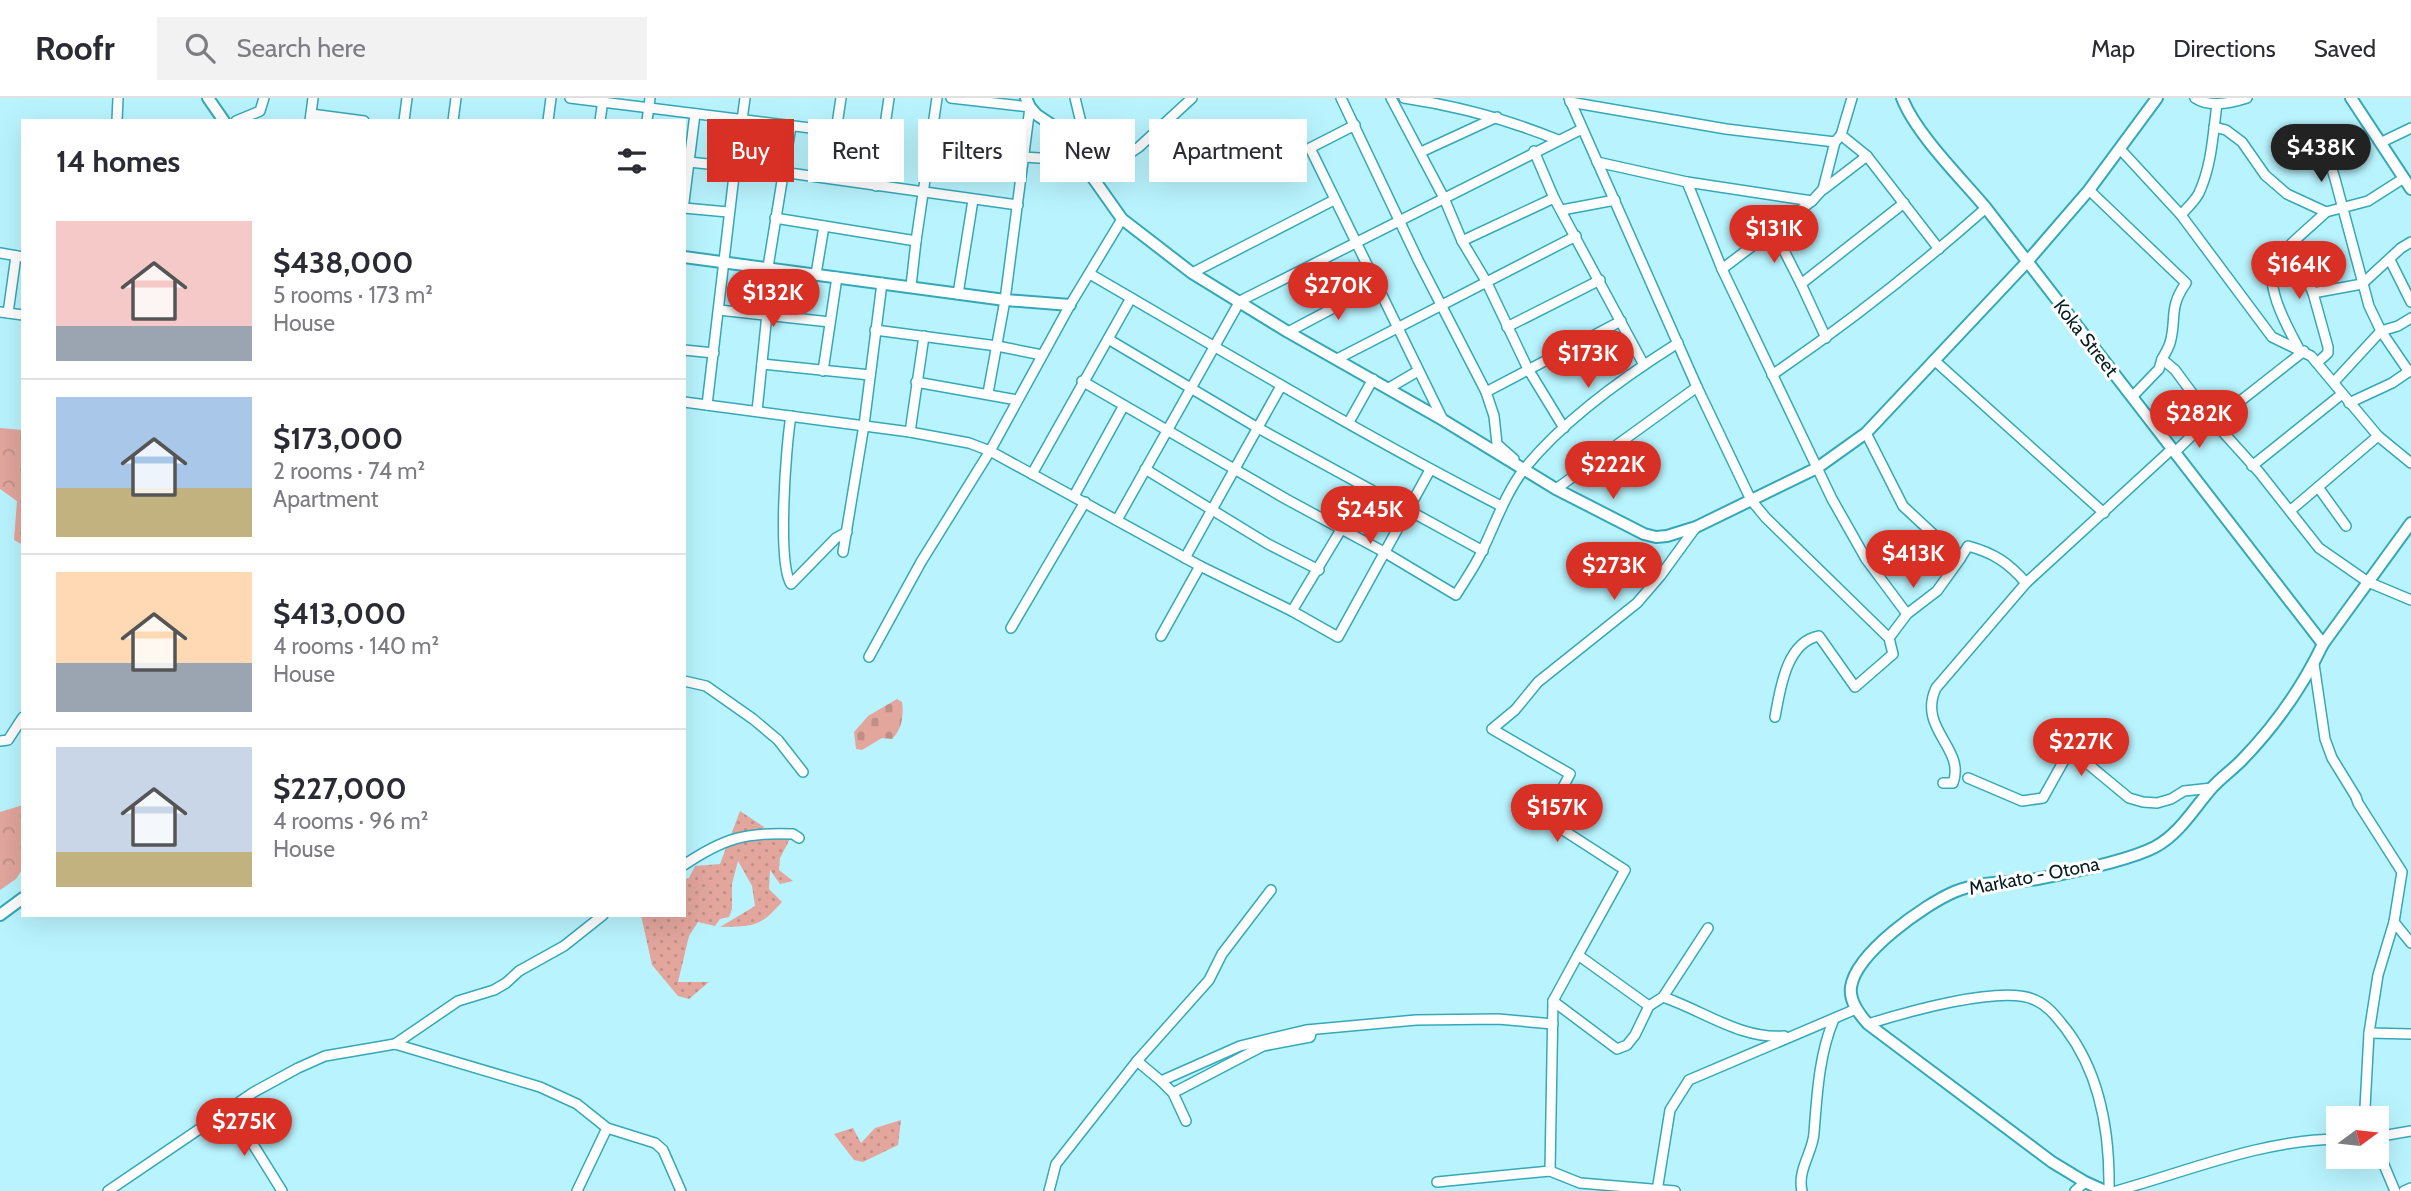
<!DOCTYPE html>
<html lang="en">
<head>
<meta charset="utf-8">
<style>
	:root { --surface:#fff; --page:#f2f2f3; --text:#2b2b33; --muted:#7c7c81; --line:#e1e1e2; --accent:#d93025 }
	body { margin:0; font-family:Cabin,sans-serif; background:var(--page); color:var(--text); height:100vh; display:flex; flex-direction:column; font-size:26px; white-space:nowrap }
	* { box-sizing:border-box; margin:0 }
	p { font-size:23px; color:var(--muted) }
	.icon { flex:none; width:38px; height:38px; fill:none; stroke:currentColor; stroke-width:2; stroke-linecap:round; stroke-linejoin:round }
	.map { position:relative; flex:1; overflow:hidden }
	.side { position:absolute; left:21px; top:21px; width:665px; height:798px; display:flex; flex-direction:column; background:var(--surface); border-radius:0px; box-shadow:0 7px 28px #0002 }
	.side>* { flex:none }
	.guide { position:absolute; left:707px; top:21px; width:665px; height:63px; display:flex; gap:14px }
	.needle { width:46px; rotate:75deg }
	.tools { position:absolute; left:2326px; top:1008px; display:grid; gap:14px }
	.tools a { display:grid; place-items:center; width:63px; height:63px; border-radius:0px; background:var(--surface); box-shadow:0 7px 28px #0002; font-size:35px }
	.price { position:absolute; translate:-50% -60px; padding:0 16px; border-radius:24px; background:var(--accent); color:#fff; font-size:23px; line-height:46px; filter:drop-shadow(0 2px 4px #0008) }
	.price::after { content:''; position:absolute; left:50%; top:42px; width:21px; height:16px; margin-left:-10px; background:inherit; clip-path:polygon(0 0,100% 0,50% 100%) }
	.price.selected { background:#222; color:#fff }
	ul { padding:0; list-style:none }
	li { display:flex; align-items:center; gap:21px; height:175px; padding:0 35px }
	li+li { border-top:2px solid var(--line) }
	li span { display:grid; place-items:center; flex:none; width:196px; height:140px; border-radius:0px; color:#555 }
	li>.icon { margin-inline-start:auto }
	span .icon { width:84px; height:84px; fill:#fffc; stroke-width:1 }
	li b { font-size:30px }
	h2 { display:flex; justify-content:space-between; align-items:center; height:84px; padding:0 35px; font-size:30px }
	.chip { padding:0 24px; border-radius:0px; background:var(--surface); box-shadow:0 7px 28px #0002; font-size:24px; line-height:63px }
	.chip.selected { background:var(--accent); color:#fff }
	header { display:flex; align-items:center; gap:42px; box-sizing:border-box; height:98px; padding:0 35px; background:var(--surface); border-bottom:2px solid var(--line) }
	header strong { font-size:33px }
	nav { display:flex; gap:38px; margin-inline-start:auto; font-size:24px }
	.search { width:490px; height:63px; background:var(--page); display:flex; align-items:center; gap:18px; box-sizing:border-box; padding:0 24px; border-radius:0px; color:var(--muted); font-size:26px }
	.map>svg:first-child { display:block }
	.grass { fill:url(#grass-dots) }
	.forest { fill:url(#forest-crowns) }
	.cemetery { fill:url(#cemetery-stones) }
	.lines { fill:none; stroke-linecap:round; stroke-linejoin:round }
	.minor-casing { stroke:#35a8b8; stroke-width:12 }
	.major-casing { stroke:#35a8b8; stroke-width:14 }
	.minor { stroke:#fff; stroke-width:9 }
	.major { stroke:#fff; stroke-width:10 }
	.labels { text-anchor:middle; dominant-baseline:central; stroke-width:6; stroke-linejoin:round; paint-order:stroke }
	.street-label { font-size:19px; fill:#051c20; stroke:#fff }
</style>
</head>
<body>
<header>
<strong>Roofr</strong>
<div class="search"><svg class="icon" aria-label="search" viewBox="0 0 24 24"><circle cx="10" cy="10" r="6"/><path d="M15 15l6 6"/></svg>Search here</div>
<nav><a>Map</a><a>Directions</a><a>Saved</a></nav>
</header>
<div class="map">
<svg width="2411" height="1093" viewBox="0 0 2411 1093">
	<defs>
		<pattern id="grass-dots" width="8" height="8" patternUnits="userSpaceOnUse" patternTransform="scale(1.75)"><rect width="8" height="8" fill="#e2a69d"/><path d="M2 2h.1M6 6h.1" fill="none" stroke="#c08e87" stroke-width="1.8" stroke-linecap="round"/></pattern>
		<pattern id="forest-crowns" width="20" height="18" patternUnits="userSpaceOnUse" patternTransform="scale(1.75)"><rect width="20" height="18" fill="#e2a69d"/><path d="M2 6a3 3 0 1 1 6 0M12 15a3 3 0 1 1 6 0" fill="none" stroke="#c08e87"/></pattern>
		<pattern id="cemetery-stones" width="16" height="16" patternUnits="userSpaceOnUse" patternTransform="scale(1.75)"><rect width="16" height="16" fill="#e2a69d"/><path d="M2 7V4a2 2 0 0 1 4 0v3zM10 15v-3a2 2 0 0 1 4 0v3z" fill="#c08e87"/></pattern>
	</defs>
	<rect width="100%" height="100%" fill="#b9f4fe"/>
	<g class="grass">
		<path d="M 740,713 L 764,729 L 760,742 L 791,739 L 780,760 L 779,772 L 793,783 L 780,786 L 770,772 L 769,791 L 782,804 C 759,830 754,828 720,829 L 755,808 L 752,788 L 738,763 L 732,786 L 732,811 L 729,819 L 720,821 L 715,828 L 698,824 L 689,838 L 678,884 L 709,884 L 689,901 L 678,898 L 652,867 L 641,817 L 684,817 L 684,781 L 689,780 L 695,768 L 720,766 Z"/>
		<path d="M 901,1022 L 898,1047 L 863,1064 L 854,1062 L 834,1036 L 853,1030 L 861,1045 L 875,1030 Z"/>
	</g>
	<g class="forest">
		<path d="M 0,330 L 23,332 L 23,447 L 14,442 L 17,403 L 0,391 Z"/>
		<path d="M 23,707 L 23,770 L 16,781 L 0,792 L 0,714 Z"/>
	</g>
	<path class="cemetery" d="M 897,601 L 902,604 C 904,616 902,632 892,641 L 882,640 L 862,652 L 856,651 L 854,634 L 868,618 Z"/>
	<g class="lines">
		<g class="minor-casing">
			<g id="minor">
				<path d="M 570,0 L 883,39"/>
				<path d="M 951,0 L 1030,9 L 1005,202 L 988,295"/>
				<path d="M 1075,0 L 1084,37 L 1088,67"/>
				<path d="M 1341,0 L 1418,162 L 1486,294 L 1494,318 L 1497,346 L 1514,361"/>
				<path d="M 1391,0 L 1444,100 L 1462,143 L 1486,183 L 1528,271 L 1564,330"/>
				<path d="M 1404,0 C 1458,8 1507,21 1558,42"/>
				<path d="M 1569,0 L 1697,289 L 1751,402 L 1766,420 L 1889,540 L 1893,556 L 1855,589 L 1819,538 C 1786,544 1780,592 1775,619"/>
				<path d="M 2195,0 C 2210,10 2231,5 2247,0"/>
				<path d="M 1570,4 L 1726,31 L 1835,44"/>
				<path d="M 2217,6 C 2213,35 2212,67 2199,95 C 2195,103 2187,110 2181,117 L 2272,239 L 2311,258 L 2378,338 L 2411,365"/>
				<path d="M 311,16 L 364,23"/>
				<path d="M 742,22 L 745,0"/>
				<path d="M 117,23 L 118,0"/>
				<path d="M 236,23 L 260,13 L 264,0"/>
				<path d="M 310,23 L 313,0"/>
				<path d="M 404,23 L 407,0"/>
				<path d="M 453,23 L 456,0"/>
				<path d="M 548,23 L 551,0"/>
				<path d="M 600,23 L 603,2"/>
				<path d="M 647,23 L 650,0"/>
				<path d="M 1355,27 L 1310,50 L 1443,322"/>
				<path d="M 2214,29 L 2226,32 L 2242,44 L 2265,77 L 2287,96 L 2326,114 L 2368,103 L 2404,80"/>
				<path d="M 836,33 L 841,0"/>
				<path d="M 1841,37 L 1867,58 L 1939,151"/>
				<path d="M 2382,44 L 2411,30"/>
				<path d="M 931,47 L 1024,59 L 1084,63"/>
				<path d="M 2120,51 L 2181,117"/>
				<path d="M 2314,52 L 2332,71 L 2335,81 L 2369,208 L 2381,233 L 2409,274"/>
				<path d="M 1534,53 L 1554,100 L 1644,267"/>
				<path d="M 1421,54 L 1497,19"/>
				<path d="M 689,64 L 782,74 L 1018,107"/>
				<path d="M 1597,64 L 1687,84 L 1812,103 L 1823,91 L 1835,44 L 1841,37 L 1852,0"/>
				<path d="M 1093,80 L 1139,49 L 1192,0"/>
				<path d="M 1687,84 L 1722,171 L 1832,401 L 1866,461 L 1907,516"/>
				<path d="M 876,88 L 889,0"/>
				<path d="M 1824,91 L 1867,58"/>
				<path d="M 2089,92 L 2186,185 C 2168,210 2177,221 2170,245 C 2168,251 2165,256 2162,261 L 2175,272 L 2212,322 L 2259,374 L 2319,450 L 2368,484 L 2411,502"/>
				<path d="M 684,104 L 695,16"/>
				<path d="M 684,110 L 728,114"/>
				<path d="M 1562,112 L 1615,102"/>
				<path d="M 775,120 L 916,143"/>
				<path d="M 1774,133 L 1801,186"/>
				<path d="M 1462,143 L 1554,100"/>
				<path d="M 2292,147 L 2313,195 L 2328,249 L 2328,255 L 2317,265"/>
				<path d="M 0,155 L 23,159"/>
				<path d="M 2390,162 L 2411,204"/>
				<path d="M 768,169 L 791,28"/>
				<path d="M 1722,171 L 1812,103"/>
				<path d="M 1192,175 L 1334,102"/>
				<path d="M 816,176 L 824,128"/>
				<path d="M 1090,176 C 1226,255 1361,336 1501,408"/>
				<path d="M 911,188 L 916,143 L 937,0"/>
				<path d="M 2313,195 L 2362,186 L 2401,150 L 2411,144"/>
				<path d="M 958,196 L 973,102"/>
				<path d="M 719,212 L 830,224"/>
				<path d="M 0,214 L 23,217"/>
				<path d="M 8,215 L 16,158"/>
				<path d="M 1507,229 L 1600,182"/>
				<path d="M 875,232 L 997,248 L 1042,257"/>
				<path d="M 1288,234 L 1375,188"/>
				<path d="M 1826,240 L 1801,186 L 1904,105"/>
				<path d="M 1108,241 L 1258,330 L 1483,453"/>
				<path d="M 2299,251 C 2288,230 2263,187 2275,163 C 2280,154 2316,124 2326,114"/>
				<path d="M 684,252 L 714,255"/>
				<path d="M 1337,261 L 1576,138"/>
				<path d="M 1934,262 L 2104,415"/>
				<path d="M 762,266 L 870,277"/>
				<path d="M 823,273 L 837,179"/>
				<path d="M 1772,277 C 1847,226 1918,170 1986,110"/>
				<path d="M 1082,283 L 1286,401 L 1384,454 L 1456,497 C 1465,482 1476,467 1483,451 C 1496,424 1506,394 1525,370 C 1563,323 1627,277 1678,245"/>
				<path d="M 916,284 L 1017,302"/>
				<path d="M 2334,284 L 2381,233 L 2398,228 L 2411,220"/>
				<path d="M 1389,290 L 1418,273"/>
				<path d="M 1486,294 L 1621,223"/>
				<path d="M 2132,299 L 2159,271 L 2162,261"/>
				<path d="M 684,304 L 910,334 L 969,345 L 990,353 L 1200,468 L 1292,513 L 1338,539 L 1430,372"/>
				<path d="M 2349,305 L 2392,285 L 2411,272"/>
				<path d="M 707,307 L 735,69"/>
				<path d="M 757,313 L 767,216"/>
				<path d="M 791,318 C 786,346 777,465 791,486 L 836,440 L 847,434"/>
				<path d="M 1349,324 L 1373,281"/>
				<path d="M 910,334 L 924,238"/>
				<path d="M 1866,335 L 1903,408 L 1960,461 L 1968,448 C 1994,455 2009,465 2026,485"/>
				<path d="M 2175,354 L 2208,322 L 2220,319 L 2304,253"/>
				<path d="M 2252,368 L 2342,296"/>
				<path d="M 1145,371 L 1268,446 L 1319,472"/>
				<path d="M 1032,376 L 1131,200"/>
				<path d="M 2318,389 L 2346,428"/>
				<path d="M 1556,391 L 1697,289"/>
				<path d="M 1074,398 L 1123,309"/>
				<path d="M 2291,412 L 2378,338"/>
				<path d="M 1117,422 L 1240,203 L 1582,31"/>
				<path d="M 843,454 L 864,327 L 882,185"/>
				<path d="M 1185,460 L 1281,288"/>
				<path d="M 1292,513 L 1342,430"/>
				<path d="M 1011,530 L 1085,404"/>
				<path d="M 1161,538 L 1200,468"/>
				<path d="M 1889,540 L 1907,516 L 1937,493 L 1960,461"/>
				<path d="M 869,559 L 921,464 L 990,353 L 1070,207 L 1122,121"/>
				<path d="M 2314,566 L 2325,641 L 2332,660 L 2356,699 L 2358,705 L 2402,774 L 2394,824 L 2411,845"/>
				<path d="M 684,583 L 706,588 L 753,621 L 778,642 L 803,674"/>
				<path d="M 0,643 L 8,642 L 23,619"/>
				<path d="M 1968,680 L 2022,703 L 2043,700 L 2067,657 L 2088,666 L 2129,700 L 2143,704 L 2157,705 L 2171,701 L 2184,693 L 2212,690"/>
				<path d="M 1943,685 L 1953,685 C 1966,650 1917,631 1936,590 L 2026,485 L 2172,351"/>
				<path d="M 684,767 C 724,740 746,734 793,736 L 799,740"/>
				<path d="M 1663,899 C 1702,912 1742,942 1784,938"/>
				<path d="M 1553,903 L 1617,951 L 1627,947 L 1635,937 L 1649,908 L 1663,899 L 1708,830"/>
				<path d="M 1649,908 L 1578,857 L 1625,772 L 1546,721 L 1570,676 L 1492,631 L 1515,612 L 1538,584 L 1637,505 L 1661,477 L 1696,429"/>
				<path d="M 1868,926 C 1903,915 2002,886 2035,902 C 2049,908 2057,920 2066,931 C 2101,977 2110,1036 2109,1093"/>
				<path d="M 2369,935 L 2411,936"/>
				<path d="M 395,946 L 458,903 L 494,892 L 506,885 L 519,873 L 564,848 L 603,817"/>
				<path d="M 1137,963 L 1209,882 L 1222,856 L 1271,792"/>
				<path d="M 1161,983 L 1173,995 L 1186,1023"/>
				<path d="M 1173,995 L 1263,948 L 1310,939 L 1312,932"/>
				<path d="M 231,1011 L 282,1093"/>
				<path d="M 2368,1020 L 2365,1010 L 2369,935 L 2378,877 L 2394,824"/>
				<path d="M 2376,1039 L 2411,1033"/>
				<path d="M 2376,1048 L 2395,1093"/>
				<path d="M 1550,1073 L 1553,903 L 1578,857"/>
				<path d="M 1437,1084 L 1550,1073 L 1580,1085 L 1675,1093"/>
				<path d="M 108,1093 L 254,994 L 298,970 L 325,958 L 395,946 L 540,989 L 577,1006 L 607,1030 L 655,1045 L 663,1052 L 681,1093"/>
				<path d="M 577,1093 L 607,1030"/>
				<path d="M 1049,1093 L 1056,1066 L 1137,963 L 1161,983 L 1240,948 L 1306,932 L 1416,922 L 1498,921 L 1553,926"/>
				<path d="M 1657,1093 L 1670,1012 L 1689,982 L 1856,911"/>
				<path d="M 1802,1093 C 1797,1072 1813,1054 1814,1035 C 1817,997 1819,956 1834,921"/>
				<path d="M 2075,1093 L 2085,1084"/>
				<path d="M 2116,1093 C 2189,1073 2261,1042 2338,1041"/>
				<path d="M 2404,1093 L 2411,1090"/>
			</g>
		</g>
		<g class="major-casing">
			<g id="major">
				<path d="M 208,0 L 224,23"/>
				<path d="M 1026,0 L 1030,9 L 1037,17 L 1067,37 L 1093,80 L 1122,121 L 1192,175 L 1288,234 L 1443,322 L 1556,391 L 1644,436 L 1656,439 L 1667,438 L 1696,429 L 1817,370 L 1866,335 L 2026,165 L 2089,92 L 2157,0"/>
				<path d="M 1902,0 C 1916,36 1961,80 1986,110 L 2323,546"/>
				<path d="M 2351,0 L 2411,91"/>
				<path d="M 684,159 L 1005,202 L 1070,207"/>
				<path d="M 0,817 L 23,800"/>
				<path d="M 2105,1093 L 2085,1084 L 2052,1064 L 1868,926 C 1859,916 1849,903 1851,889 C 1856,855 1924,807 1954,794 C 1982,782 2009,786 2037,781 C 2068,775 2128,763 2155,749 C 2179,736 2193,712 2210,692 C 2219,681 2231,673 2241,663 C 2273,630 2303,588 2323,546 L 2411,425"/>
			</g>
		</g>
		<use href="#minor" class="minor"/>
		<use href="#major" class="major"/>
	</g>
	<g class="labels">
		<g class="street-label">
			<text transform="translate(2086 240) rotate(52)">Koka Street</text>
			<text transform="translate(2034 778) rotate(-11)">Markato - Otona</text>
		</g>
	</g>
</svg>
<div class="tools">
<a><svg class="needle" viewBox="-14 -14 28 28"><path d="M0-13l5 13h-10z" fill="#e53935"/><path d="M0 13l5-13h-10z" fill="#7c7c81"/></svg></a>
</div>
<b class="price selected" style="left:2321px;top:86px">$438K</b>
<b class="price" style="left:1774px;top:167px">$131K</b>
<b class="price" style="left:2299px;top:203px">$164K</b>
<b class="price" style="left:1338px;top:224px">$270K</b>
<b class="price" style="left:773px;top:231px">$132K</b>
<b class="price" style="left:1588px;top:292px">$173K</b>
<b class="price" style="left:2199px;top:352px">$282K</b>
<b class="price" style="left:1613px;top:403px">$222K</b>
<b class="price" style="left:1370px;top:448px">$245K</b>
<b class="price" style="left:1913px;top:492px">$413K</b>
<b class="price" style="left:1614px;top:504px">$273K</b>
<b class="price" style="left:2081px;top:680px">$227K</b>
<b class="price" style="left:1557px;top:746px">$157K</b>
<b class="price" style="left:244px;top:1060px">$275K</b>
<div class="guide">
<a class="chip selected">Buy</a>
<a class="chip">Rent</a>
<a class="chip">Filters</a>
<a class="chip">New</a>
<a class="chip">Apartment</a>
</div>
<section class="side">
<h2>14 homes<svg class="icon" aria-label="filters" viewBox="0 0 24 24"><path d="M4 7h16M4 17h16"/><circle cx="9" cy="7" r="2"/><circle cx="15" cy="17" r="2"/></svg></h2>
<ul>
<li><span style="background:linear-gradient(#f6c9c9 75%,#9aa5b1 0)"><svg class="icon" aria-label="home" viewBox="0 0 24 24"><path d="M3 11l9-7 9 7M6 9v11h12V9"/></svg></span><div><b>$438,000</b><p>5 rooms · 173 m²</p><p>House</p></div></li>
<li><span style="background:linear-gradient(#a9c7e8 65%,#c2b280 0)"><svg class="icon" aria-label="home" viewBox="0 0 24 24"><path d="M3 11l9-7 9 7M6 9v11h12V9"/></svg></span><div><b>$173,000</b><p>2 rooms · 74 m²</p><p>Apartment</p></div></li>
<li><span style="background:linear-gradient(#ffd9b3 65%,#9aa5b1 0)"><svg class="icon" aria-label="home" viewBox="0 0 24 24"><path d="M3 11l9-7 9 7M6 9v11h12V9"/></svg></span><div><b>$413,000</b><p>4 rooms · 140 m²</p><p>House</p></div></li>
<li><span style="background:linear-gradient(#c9d6e8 75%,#c2b280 0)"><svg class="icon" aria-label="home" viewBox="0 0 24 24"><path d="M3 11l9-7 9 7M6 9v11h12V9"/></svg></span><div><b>$227,000</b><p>4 rooms · 96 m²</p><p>House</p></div></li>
</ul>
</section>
</div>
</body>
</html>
